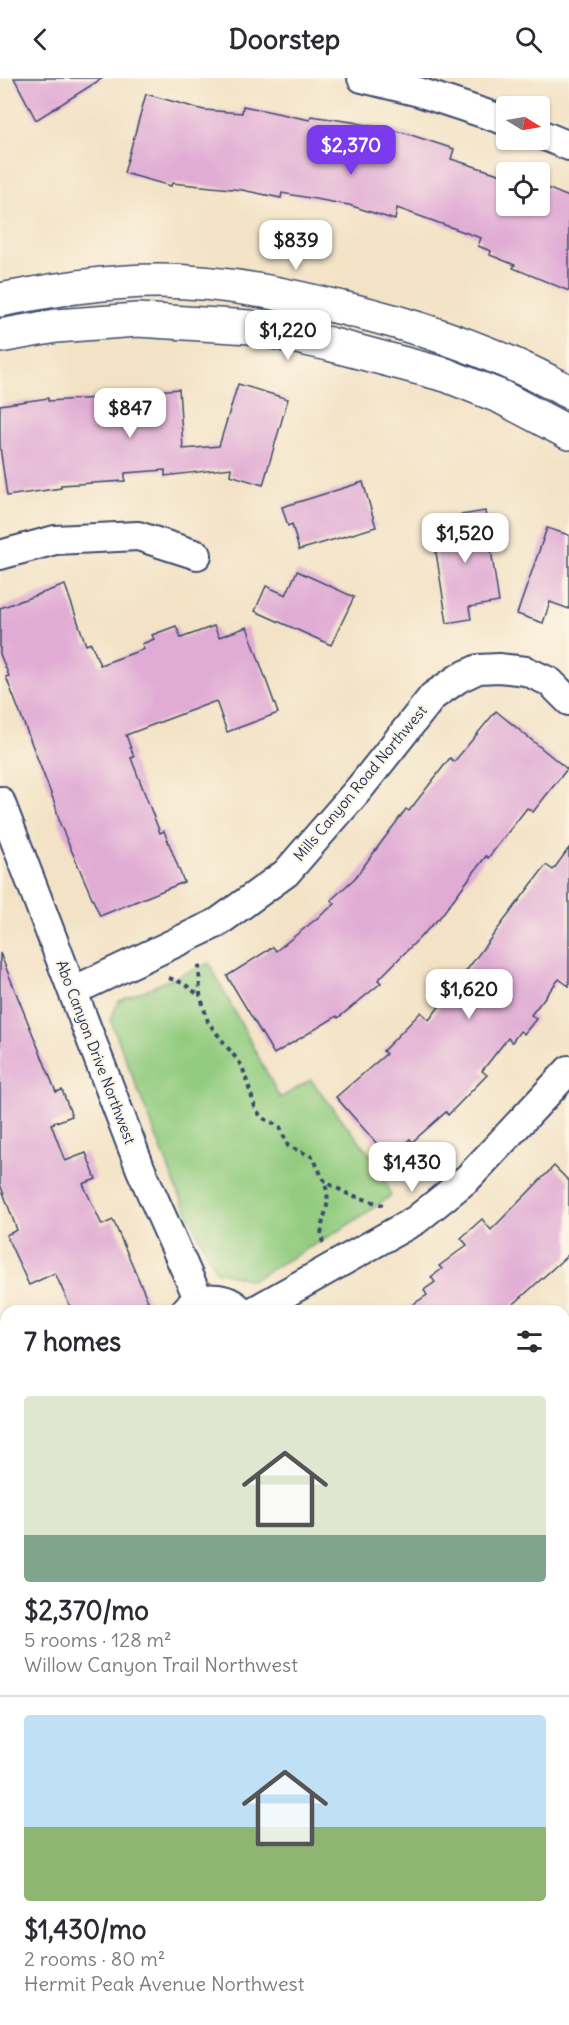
<!DOCTYPE html>
<html lang="en">
<head>
<meta charset="utf-8">
<style>
	:root { --surface:#fff; --page:#f7f7f7; --text:#2b2b33; --muted:#7c7c81; --line:#e1e1e2; --accent:#7c3aed }
	body { margin:0; font-family:Delius,sans-serif; background:var(--page); color:var(--text); height:100vh; display:flex; flex-direction:column; font-size:22px; white-space:nowrap }
	* { box-sizing:border-box; margin:0 }
	p { font-size:20px; color:var(--muted) }
	.icon { flex:none; width:33px; height:33px; fill:none; stroke:currentColor; stroke-width:2; stroke-linecap:round; stroke-linejoin:round }
	.map { position:relative; flex:1; overflow:hidden }
	.panel { position:absolute; left:0px; top:1227px; width:570px; height:720px; display:flex; flex-direction:column; background:var(--surface); border-radius:18px 18px 0 0; box-shadow:0 2px 4px #0004 }
	.panel>* { flex:none }
	.needle { width:39px; rotate:101deg }
	.controls { position:absolute; left:496px; top:18px; display:grid; gap:12px }
	.controls a { display:grid; place-items:center; width:54px; height:54px; border-radius:6px; background:var(--surface); box-shadow:0 2px 4px #0004; font-size:30px }
	.price { position:absolute; translate:-50% -51px; padding:0 14px; border-radius:12px; background:#fff; color:#222; font-size:20px; line-height:39px; filter:drop-shadow(0 2px 3px #0008) }
	.price::after { content:''; position:absolute; left:50%; top:36px; width:18px; height:14px; margin-left:-9px; background:inherit; clip-path:polygon(0 0,100% 0,50% 100%) }
	.price.active { background:var(--accent); color:#fff }
	ul { padding:0; list-style:none }
	li { display:grid; align-content:center; gap:12px; height:318px; padding:0 24px }
	li+li { border-top:2px solid var(--line) }
	li span { display:grid; place-items:center; height:186px; border-radius:6px; color:#555 }
	li>.icon { margin-inline-start:auto }
	span .icon { width:108px; height:108px; fill:#fffc; stroke-width:1 }
	li b { font-size:26px }
	h2 { display:flex; justify-content:space-between; align-items:center; height:72px; padding:0 24px; font-size:26px }
	header { display:flex; justify-content:space-between; align-items:center; height:78px; padding:0 24px; background:var(--surface); font-size:27px; font-weight:800 }
	.map>svg:first-child { display:block }
	.green { fill:#93cc80; stroke:#577e6f; stroke-width:1.5 }
	.building { fill:#e0abd4 }
	.lines { fill:none; stroke-linecap:round; stroke-linejoin:round }
	.minor-casing { stroke:#3b4a6d; stroke-width:32 }
	.tertiary-casing { stroke:#3b4a6d; stroke-width:36 }
	.path { stroke:#3b4a6d; stroke-width:4; stroke-dasharray:4.5 4.5; stroke-linecap:butt }
	.minor { stroke:#fff; stroke-width:28 }
	.tertiary { stroke:#fff; stroke-width:33 }
	.labels { text-anchor:middle; dominant-baseline:central; stroke-width:4.5; stroke-linejoin:round; paint-order:stroke }
	.street-label { font-size:15px; fill:#1b2f5e; stroke:#fcf5e5 }
</style>
</head>
<body>
<header><svg class="icon" aria-label="back" viewBox="0 0 24 24"><path d="M15 5l-7 7 7 7"/></svg>Doorstep<svg class="icon" aria-label="search" viewBox="0 0 24 24"><circle cx="10" cy="10" r="6"/><path d="M15 15l6 6"/></svg></header>
<div class="map">
<svg width="569" height="1947" viewBox="0 0 569 1947">
	<rect width="100%" height="100%" fill="#fcf5e5"/>
	<filter id="ink" filterUnits="userSpaceOnUse"><feTurbulence type="fractalNoise" baseFrequency=".0167" numOctaves="2"/><feDisplacementMap in="SourceGraphic" scale="12" xChannelSelector="R" yChannelSelector="G"/><feConvolveMatrix kernelMatrix="1 2 1 2 8 2 1 2 1" color-interpolation-filters="sRGB"/></filter>
	<filter id="wash" filterUnits="userSpaceOnUse"><feTurbulence type="fractalNoise" baseFrequency=".008" numOctaves="4" result="noise"/><feDisplacementMap in="SourceGraphic" scale="24" xChannelSelector="R" yChannelSelector="G"/><feGaussianBlur stdDeviation="1.35" result="paint"/><feColorMatrix in="noise" values="0 0 0 0 0 0 0 0 0 0 0 0 0 0 0 0 0 1.4 0 .05"/><feComposite in="paint" operator="in"/></filter>
	<g filter="url(#wash)">
		<rect width="100%" height="100%" fill="#f3e2c5"/>
		<path class="green" d="M 209,885 L 280,1020 L 311,1002 L 382,1092 L 391,1118 L 342,1151 L 252,1202 L 216,1193 L 178,1114 L 110,941 L 119,923 Z"/>
		<g id="blocks">
			<g class="building">
				<path d="M 14,0 L 103,0 L 36,42 Z"/>
				<path d="M 146,16 L 204,32 L 242,35 L 243,28 L 310,42 L 311,38 L 352,44 L 405,55 L 454,71 L 451,81 L 505,98 L 507,94 L 509,94 L 507,128 L 540,128 L 540,107 L 569,119 L 569,213 L 513,190 L 515,187 L 490,177 L 491,173 L 478,168 L 481,160 L 397,130 L 395,142 L 349,127 L 282,115 L 281,120 L 242,112 L 172,105 L 171,108 L 124,95 Z"/>
				<path d="M 238,306 L 288,321 L 263,407 L 230,397 L 231,390 L 165,398 L 165,392 L 125,395 L 125,403 L 61,407 L 61,410 L 7,418 L 0,369 L 0,327 L 48,320 L 48,323 L 134,318 L 133,315 L 179,311 L 183,371 L 219,368 Z"/>
				<path d="M 363,404 L 376,449 L 299,472 L 292,446 L 288,448 L 282,429 Z"/>
				<path d="M 485,433 L 499,524 L 469,529 L 471,541 L 447,545 L 431,442 Z"/>
				<path d="M 547,450 L 569,457 L 569,531 L 550,524 L 543,545 L 517,536 Z"/>
				<path d="M 297,493 L 354,519 L 331,567 L 255,533 L 266,508 L 286,517 Z"/>
				<path d="M 65,507 L 86,567 L 91,565 L 100,587 L 144,571 L 142,566 L 154,561 L 152,557 L 176,548 L 181,560 L 214,548 L 219,559 L 247,549 L 278,635 L 227,654 L 216,623 L 126,657 L 134,679 L 131,680 L 160,755 L 164,753 L 184,804 L 100,838 L 60,746 L 55,726 L 6,599 L 9,598 L 0,576 L 0,530 Z"/>
				<path d="M 496,633 L 567,691 L 533,734 L 527,730 L 488,780 L 486,778 L 441,838 L 378,902 L 381,905 L 338,940 L 337,938 L 274,976 L 227,898 L 273,869 L 276,873 L 335,826 L 331,822 L 355,800 L 406,731 L 409,733 L 450,680 L 454,684 Z"/>
				<path d="M 569,770 L 569,908 L 559,901 L 531,937 L 536,941 L 524,956 L 520,953 L 512,964 L 508,960 L 482,993 L 487,997 L 448,1037 L 446,1034 L 412,1064 L 410,1061 L 400,1070 L 396,1065 L 385,1075 L 336,1019 L 386,976 L 383,973 L 421,934 L 429,942 L 546,787 L 553,792 Z"/>
				<path d="M 0,875 L 56,1014 L 62,1012 L 72,1038 L 51,1046 L 65,1083 L 86,1075 L 96,1101 L 83,1106 L 102,1147 L 113,1142 L 148,1223 L 126,1233 L 72,1233 L 55,1195 L 29,1207 L 6,1157 L 17,1152 L 0,1106 Z"/>
				<path d="M 554,1088 L 569,1103 L 569,1176 L 506,1233 L 403,1233 L 427,1217 L 424,1212 L 435,1204 L 431,1199 L 442,1191 L 439,1188 L 467,1167 L 461,1160 L 482,1141 L 491,1152 Z"/>
			</g>
		</g>
	</g>
	<g filter="url(#ink)">
		<use href="#blocks" fill-opacity="0" stroke="#3b4a6d" stroke-width="1.5"/>
		<g class="lines">
			<g class="minor-casing">
				<g id="minor">
					<path d="M 362,0 L 419,14 L 507,43"/>
					<path d="M 540,56 L 569,68"/>
					<path d="M 0,477 L 55,462 L 138,458 L 197,477"/>
					<path d="M 0,723 L 141,1092 L 199,1222"/>
					<path d="M 73,913 L 217,845 L 286,795 L 359,711 L 433,618 L 459,600 L 478,591 L 499,590 L 526,593 L 550,604 L 569,623"/>
					<path d="M 185,1233 C 200,1216 227,1217 241,1233"/>
					<path d="M 254,1233 L 416,1142 L 468,1100 L 569,992"/>
					<path d="M 0,1366 L 6,1363"/>
					<path d="M 564,1455 L 569,1451"/>
					<path d="M 0,1602 L 6,1612"/>
					<path d="M 564,1788 L 569,1793"/>
					<path d="M 564,1878 L 569,1874"/>
					<path d="M 234,1941 L 239,1947"/>
					<path d="M 471,1947 L 480,1941"/>
				</g>
			</g>
			<g class="tertiary-casing">
				<g id="tertiary">
					<path d="M 0,222 C 52,212 105,203 158,203 C 212,203 265,212 316,224 C 405,243 489,270 569,314"/>
					<path d="M 0,258 L 56,248 L 137,242 L 250,249 L 329,266 L 446,297 L 501,319 L 569,355"/>
				</g>
			</g>
			<g class="path">
				<path d="M 199,887 L 200,916 L 208,944 L 242,988 L 255,1029 L 261,1039 L 280,1049 L 288,1068 L 313,1079 L 323,1101 L 331,1107 L 348,1116 L 383,1127"/>
				<path d="M 169,900 L 183,905 L 200,918"/>
				<path d="M 323,1165 C 316,1140 335,1133 324,1103"/>
			</g>
			<use href="#minor" class="minor"/>
			<use href="#tertiary" class="tertiary"/>
		</g>
	</g>
	<g class="labels">
		<g class="street-label">
			<text transform="translate(360 705) rotate(-50)">Mills Canyon Road Northwest</text>
			<text transform="translate(96 974) rotate(69)">Abo Canyon Drive Northwest</text>
		</g>
	</g>
</svg>
<div class="controls">
<a><svg class="needle" viewBox="-14 -14 28 28"><path d="M0-13l5 13h-10z" fill="#e53935"/><path d="M0 13l5-13h-10z" fill="#7c7c81"/></svg></a>
<a><svg class="icon" aria-label="locate" viewBox="0 0 24 24"><circle cx="12" cy="12" r="6"/><path d="M12 2v4M12 18v4M2 12h4M18 12h4"/></svg></a>
</div>
<b class="price active" style="left:351px;top:98px">$2,370</b>
<b class="price" style="left:296px;top:193px">$839</b>
<b class="price" style="left:288px;top:283px">$1,220</b>
<b class="price" style="left:130px;top:361px">$847</b>
<b class="price" style="left:465px;top:486px">$1,520</b>
<b class="price" style="left:469px;top:942px">$1,620</b>
<b class="price" style="left:412px;top:1115px">$1,430</b>
<section class="panel">
<h2>7 homes<svg class="icon" aria-label="filters" viewBox="0 0 24 24"><path d="M4 7h16M4 17h16"/><circle cx="9" cy="7" r="2"/><circle cx="15" cy="17" r="2"/></svg></h2>
<ul>
<li><span style="background:linear-gradient(#dfe7d0 75%,#7fa58c 0)"><svg class="icon" aria-label="home" viewBox="0 0 24 24"><path d="M3 11l9-7 9 7M6 9v11h12V9"/></svg></span><div><b>$2,370/mo</b><p>5 rooms · 128 m²</p><p>Willow Canyon Trail Northwest</p></div></li>
<li><span style="background:linear-gradient(#bfe0f5 60%,#8fb573 0)"><svg class="icon" aria-label="home" viewBox="0 0 24 24"><path d="M3 11l9-7 9 7M6 9v11h12V9"/></svg></span><div><b>$1,430/mo</b><p>2 rooms · 80 m²</p><p>Hermit Peak Avenue Northwest</p></div></li>
</ul>
</section>
</div>
</body>
</html>
